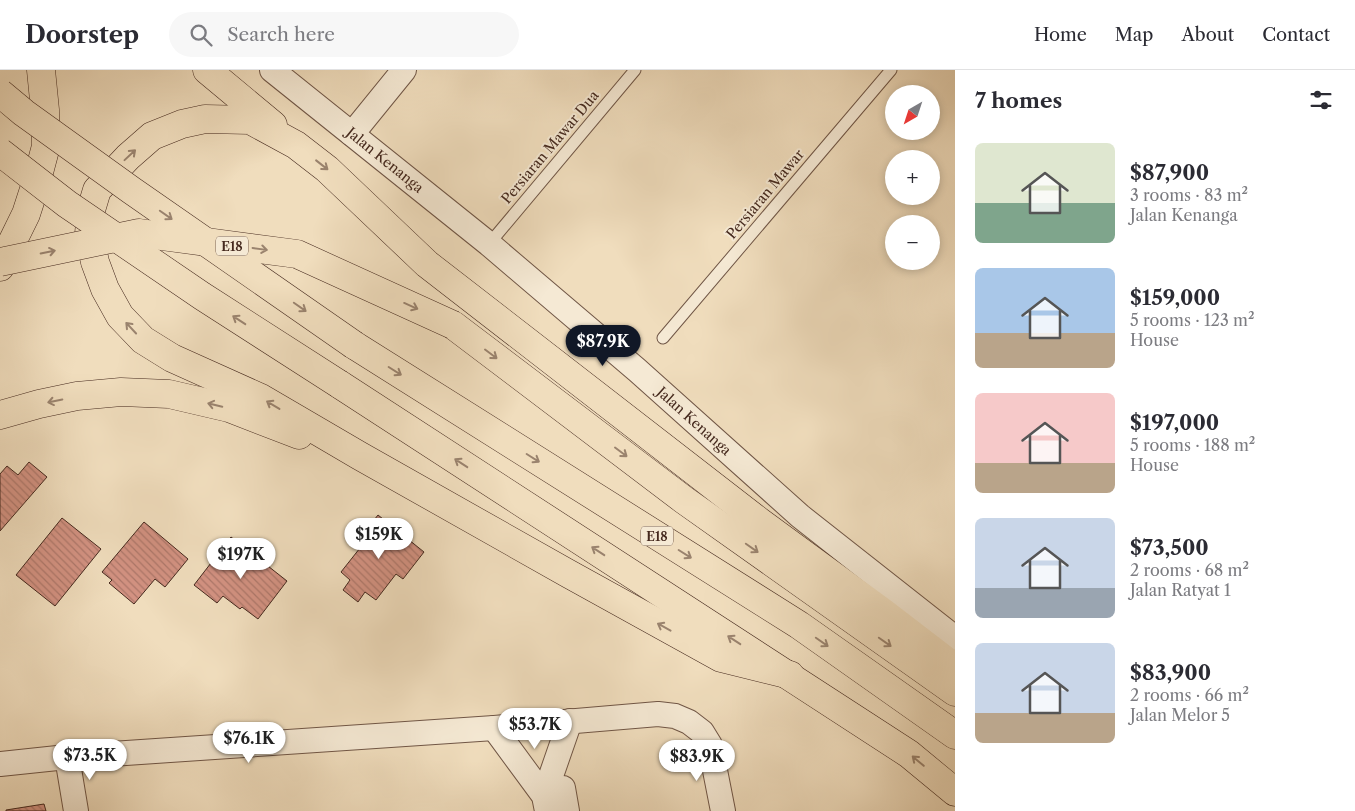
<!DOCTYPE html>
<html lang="en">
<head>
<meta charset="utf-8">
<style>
	:root { --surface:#fff; --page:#f7f7f7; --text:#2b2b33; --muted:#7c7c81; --line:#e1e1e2; --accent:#111827 }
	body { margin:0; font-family:"Libre Caslon Text",serif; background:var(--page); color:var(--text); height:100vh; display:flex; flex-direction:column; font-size:19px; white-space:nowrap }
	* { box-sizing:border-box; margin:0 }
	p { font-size:16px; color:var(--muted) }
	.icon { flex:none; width:28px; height:28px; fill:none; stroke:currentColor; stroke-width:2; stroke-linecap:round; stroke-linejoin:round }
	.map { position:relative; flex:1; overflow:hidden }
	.sheet { display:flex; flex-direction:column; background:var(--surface); width:400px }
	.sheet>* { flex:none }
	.needle { width:32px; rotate:219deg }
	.fabs { position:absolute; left:885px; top:15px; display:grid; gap:10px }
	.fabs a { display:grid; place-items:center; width:55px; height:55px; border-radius:50%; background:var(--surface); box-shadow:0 2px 8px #0003; font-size:25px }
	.price { position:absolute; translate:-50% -42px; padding:0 11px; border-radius:18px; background:#fff; color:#222; font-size:16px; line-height:32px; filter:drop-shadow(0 1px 2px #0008) }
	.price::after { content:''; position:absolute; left:50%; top:30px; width:15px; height:11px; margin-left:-8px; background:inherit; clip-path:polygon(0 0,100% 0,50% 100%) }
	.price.current { background:var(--accent); color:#fff }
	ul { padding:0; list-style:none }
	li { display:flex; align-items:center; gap:15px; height:125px; padding:0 20px }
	li span { display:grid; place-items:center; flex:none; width:140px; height:100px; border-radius:8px; color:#555 }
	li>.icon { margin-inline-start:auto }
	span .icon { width:60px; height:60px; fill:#fffc; stroke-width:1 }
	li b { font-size:21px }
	h2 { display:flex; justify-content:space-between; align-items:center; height:60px; padding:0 20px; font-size:21px }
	header { display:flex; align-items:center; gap:30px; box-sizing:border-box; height:70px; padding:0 25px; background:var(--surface); border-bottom:1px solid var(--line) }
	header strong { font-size:24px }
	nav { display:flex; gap:28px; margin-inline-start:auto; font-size:18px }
	.search { width:350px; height:45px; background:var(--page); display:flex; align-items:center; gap:12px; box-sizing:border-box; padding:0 18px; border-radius:28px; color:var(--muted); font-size:19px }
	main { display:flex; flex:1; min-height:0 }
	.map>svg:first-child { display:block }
	.building { fill:url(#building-back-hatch); stroke:#45291e }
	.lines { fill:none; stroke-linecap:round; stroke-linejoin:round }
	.lane-casing { stroke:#705646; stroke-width:13 }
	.street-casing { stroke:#705646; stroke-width:26 }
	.highway-casing { stroke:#45291e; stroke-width:29 }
	.lane { stroke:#f5e9d4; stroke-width:11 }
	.street { stroke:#f5e9d4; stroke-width:24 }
	.highway { stroke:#f0ddbd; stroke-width:28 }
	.highway-bridge-casing { stroke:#45291e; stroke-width:29; stroke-linecap:butt }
	.highway-bridge { stroke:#f0ddbd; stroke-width:28 }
	.oneway { stroke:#9a836e }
	.labels { text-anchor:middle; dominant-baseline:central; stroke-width:4; stroke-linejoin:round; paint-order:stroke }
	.shield { fill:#f5e9d4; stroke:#7a6355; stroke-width:1 }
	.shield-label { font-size:12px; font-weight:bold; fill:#45291e }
	.street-label { font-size:14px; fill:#45291e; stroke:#f5e9d4 }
</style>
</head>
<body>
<header>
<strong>Doorstep</strong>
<div class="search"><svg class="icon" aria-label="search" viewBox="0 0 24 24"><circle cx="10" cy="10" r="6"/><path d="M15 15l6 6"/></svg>Search here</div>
<nav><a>Home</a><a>Map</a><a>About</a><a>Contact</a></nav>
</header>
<main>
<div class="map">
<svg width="955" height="741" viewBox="0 0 955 741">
	<defs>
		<pattern id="building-back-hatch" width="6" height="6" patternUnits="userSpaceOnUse" patternTransform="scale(1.25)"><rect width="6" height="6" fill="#d39282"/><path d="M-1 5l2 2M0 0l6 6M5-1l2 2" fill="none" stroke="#ad776a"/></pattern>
	</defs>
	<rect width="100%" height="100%" fill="#f0ddbd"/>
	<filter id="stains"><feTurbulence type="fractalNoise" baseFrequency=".004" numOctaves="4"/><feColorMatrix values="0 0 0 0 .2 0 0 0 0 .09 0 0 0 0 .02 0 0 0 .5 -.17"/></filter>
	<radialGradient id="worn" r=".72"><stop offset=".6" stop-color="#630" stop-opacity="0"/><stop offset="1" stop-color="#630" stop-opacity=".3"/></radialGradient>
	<g class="building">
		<path d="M 29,392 L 47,407 L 0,461 L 0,404 L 7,396 L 18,405 Z"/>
		<path d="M 378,445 L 424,482 L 403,509 L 396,504 L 376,530 L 365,522 L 358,532 L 343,520 L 350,510 L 341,502 L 360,478 L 355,474 Z"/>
		<path d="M 62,448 L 101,479 L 55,536 L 16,505 Z"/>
		<path d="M 144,452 L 188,489 L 165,517 L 155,509 L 134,534 L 109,513 L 112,510 L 102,502 Z"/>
		<path d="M 231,467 L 287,511 L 258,549 L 242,537 L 240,539 L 223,526 L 217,533 L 194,515 Z"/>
		<path d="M 44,734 L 46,741 L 6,741 L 6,740 Z"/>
	</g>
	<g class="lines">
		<g class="lane-casing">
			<g id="lane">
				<path d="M 489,174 L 635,0"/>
				<path d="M 663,268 L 891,0"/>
			</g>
		</g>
		<g class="street-casing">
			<g id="street">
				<path d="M 272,0 L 489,174 L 637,300 L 800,446 L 955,568"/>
				<path d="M 352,64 L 404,0"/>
				<path d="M 494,658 L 544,726 L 547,741"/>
				<path d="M 67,687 L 76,741"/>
				<path d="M 0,694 L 67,687 L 494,658 L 658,644 L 675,646 L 689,652 L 702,662 L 710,675 L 723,741"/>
				<path d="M 563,718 L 567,741"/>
				<path d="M 544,726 L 570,651"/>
			</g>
		</g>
		<g class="highway-casing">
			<g id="highway">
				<path d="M 207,0 L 273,55"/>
				<path d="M 0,197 L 26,144 L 37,110 L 46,76 L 45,40 L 41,0"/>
				<path d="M 453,255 L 684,430 L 955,622"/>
				<path d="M 354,275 L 799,555 L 955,665"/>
				<path d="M 339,314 L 909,684 L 955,722"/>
				<path d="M 0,345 L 39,334 L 77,326 L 121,322 L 169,324 L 229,338 L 299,365"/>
				<path d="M 790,605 L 721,588 L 569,504 L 360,386 L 261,328 L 172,288 L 143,270 L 120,246 L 105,219 L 95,192 L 89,164 L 91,140 L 97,120 L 128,87 L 152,66 L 182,54 L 205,49 L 250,50 L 296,75 L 327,99 L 427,194 L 760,452 L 884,543 L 944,589 L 955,601"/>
			</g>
		</g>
		<use href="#lane" class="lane"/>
		<use href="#street" class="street"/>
		<use href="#highway" class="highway"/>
		<g class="highway-bridge-casing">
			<g id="highway-bridge">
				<path d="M 0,23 L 24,43 L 131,120 L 354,275"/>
				<path d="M 0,82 L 67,134 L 202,226 L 339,314"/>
				<path d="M 0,192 L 139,163 L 297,184 L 453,255"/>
			</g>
		</g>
		<use href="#highway-bridge" class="highway-bridge"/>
	</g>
	<defs><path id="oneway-shaft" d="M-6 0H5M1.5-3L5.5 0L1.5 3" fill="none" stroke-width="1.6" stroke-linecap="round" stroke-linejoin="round" transform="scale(1.25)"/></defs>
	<g class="oneway">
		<use href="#oneway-shaft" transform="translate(130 85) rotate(-43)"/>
		<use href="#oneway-shaft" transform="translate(322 95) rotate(38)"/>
		<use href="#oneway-shaft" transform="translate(166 145) rotate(35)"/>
		<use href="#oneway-shaft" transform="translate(260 179) rotate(8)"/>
		<use href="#oneway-shaft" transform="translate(48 182) rotate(-12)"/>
		<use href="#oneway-shaft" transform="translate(411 236) rotate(24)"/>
		<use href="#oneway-shaft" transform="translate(300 237) rotate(35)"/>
		<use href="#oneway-shaft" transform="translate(239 250) rotate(-147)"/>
		<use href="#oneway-shaft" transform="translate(131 258) rotate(-133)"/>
		<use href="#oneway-shaft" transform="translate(491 284) rotate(37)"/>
		<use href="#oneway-shaft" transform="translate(395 301) rotate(32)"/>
		<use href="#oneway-shaft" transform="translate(55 331) rotate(168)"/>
		<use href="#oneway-shaft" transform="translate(215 335) rotate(-166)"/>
		<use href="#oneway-shaft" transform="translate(273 335) rotate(-149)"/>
		<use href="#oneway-shaft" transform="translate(621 382) rotate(37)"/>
		<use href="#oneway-shaft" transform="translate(533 388) rotate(32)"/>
		<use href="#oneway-shaft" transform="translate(461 393) rotate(-147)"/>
		<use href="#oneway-shaft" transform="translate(752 478) rotate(35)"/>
		<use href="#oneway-shaft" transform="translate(598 481) rotate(-147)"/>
		<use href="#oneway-shaft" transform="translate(685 484) rotate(32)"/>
		<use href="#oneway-shaft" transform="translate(664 557) rotate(-151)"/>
		<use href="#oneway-shaft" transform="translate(734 570) rotate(-147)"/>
		<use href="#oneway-shaft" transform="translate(822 572) rotate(35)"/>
		<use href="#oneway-shaft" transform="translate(885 572) rotate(35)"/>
		<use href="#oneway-shaft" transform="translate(918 691) rotate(-140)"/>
	</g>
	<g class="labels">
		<g class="shield">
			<rect x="216" y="166.5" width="32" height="19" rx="4"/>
			<rect x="641" y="456.5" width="32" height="19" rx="4"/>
		</g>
		<g class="shield-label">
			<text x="232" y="176">E18</text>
			<text x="657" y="466">E18</text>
		</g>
		<g class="street-label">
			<text transform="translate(550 77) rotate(-50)">Persiaran Mawar Dua</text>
			<text transform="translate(385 90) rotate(39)">Jalan Kenanga</text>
			<text transform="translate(765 124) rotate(-50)">Persiaran Mawar</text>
			<text transform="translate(694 351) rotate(42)">Jalan Kenanga</text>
		</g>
	</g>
	<rect width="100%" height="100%" filter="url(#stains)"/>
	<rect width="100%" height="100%" fill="url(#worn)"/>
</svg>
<div class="fabs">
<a><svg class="needle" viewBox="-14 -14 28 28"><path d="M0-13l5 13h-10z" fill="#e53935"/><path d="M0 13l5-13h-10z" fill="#7c7c81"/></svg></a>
<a>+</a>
<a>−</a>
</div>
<b class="price current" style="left:603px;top:297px">$87.9K</b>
<b class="price" style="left:379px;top:490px">$159K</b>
<b class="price" style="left:241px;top:510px">$197K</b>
<b class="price" style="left:535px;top:680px">$53.7K</b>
<b class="price" style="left:249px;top:694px">$76.1K</b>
<b class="price" style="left:90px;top:711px">$73.5K</b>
<b class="price" style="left:697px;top:712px">$83.9K</b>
</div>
<section class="sheet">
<h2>7 homes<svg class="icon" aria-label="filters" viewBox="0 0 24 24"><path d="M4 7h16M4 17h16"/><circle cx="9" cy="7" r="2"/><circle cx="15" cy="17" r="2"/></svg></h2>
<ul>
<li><span style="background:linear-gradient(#dfe7d0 60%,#7fa58c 0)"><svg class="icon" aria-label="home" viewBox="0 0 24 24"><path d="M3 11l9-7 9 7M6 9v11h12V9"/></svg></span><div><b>$87,900</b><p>3 rooms · 83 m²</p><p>Jalan Kenanga</p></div></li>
<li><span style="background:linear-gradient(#a9c7e8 65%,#b9a48a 0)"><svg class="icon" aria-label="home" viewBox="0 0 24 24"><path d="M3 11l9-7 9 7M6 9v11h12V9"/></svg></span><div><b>$159,000</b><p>5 rooms · 123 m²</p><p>House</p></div></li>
<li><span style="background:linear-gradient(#f6c9c9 70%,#b9a48a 0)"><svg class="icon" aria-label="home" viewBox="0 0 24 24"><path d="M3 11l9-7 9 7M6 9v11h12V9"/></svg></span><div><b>$197,000</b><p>5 rooms · 188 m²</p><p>House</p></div></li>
<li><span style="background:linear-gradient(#c9d6e8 70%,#9aa5b1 0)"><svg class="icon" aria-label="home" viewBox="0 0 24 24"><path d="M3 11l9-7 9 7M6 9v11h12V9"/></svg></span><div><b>$73,500</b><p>2 rooms · 68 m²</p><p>Jalan Ratyat 1</p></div></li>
<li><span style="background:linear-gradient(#c9d6e8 70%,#b9a48a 0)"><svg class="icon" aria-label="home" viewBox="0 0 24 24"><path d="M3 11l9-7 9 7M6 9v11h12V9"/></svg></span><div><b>$83,900</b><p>2 rooms · 66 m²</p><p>Jalan Melor 5</p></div></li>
</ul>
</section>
</main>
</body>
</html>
